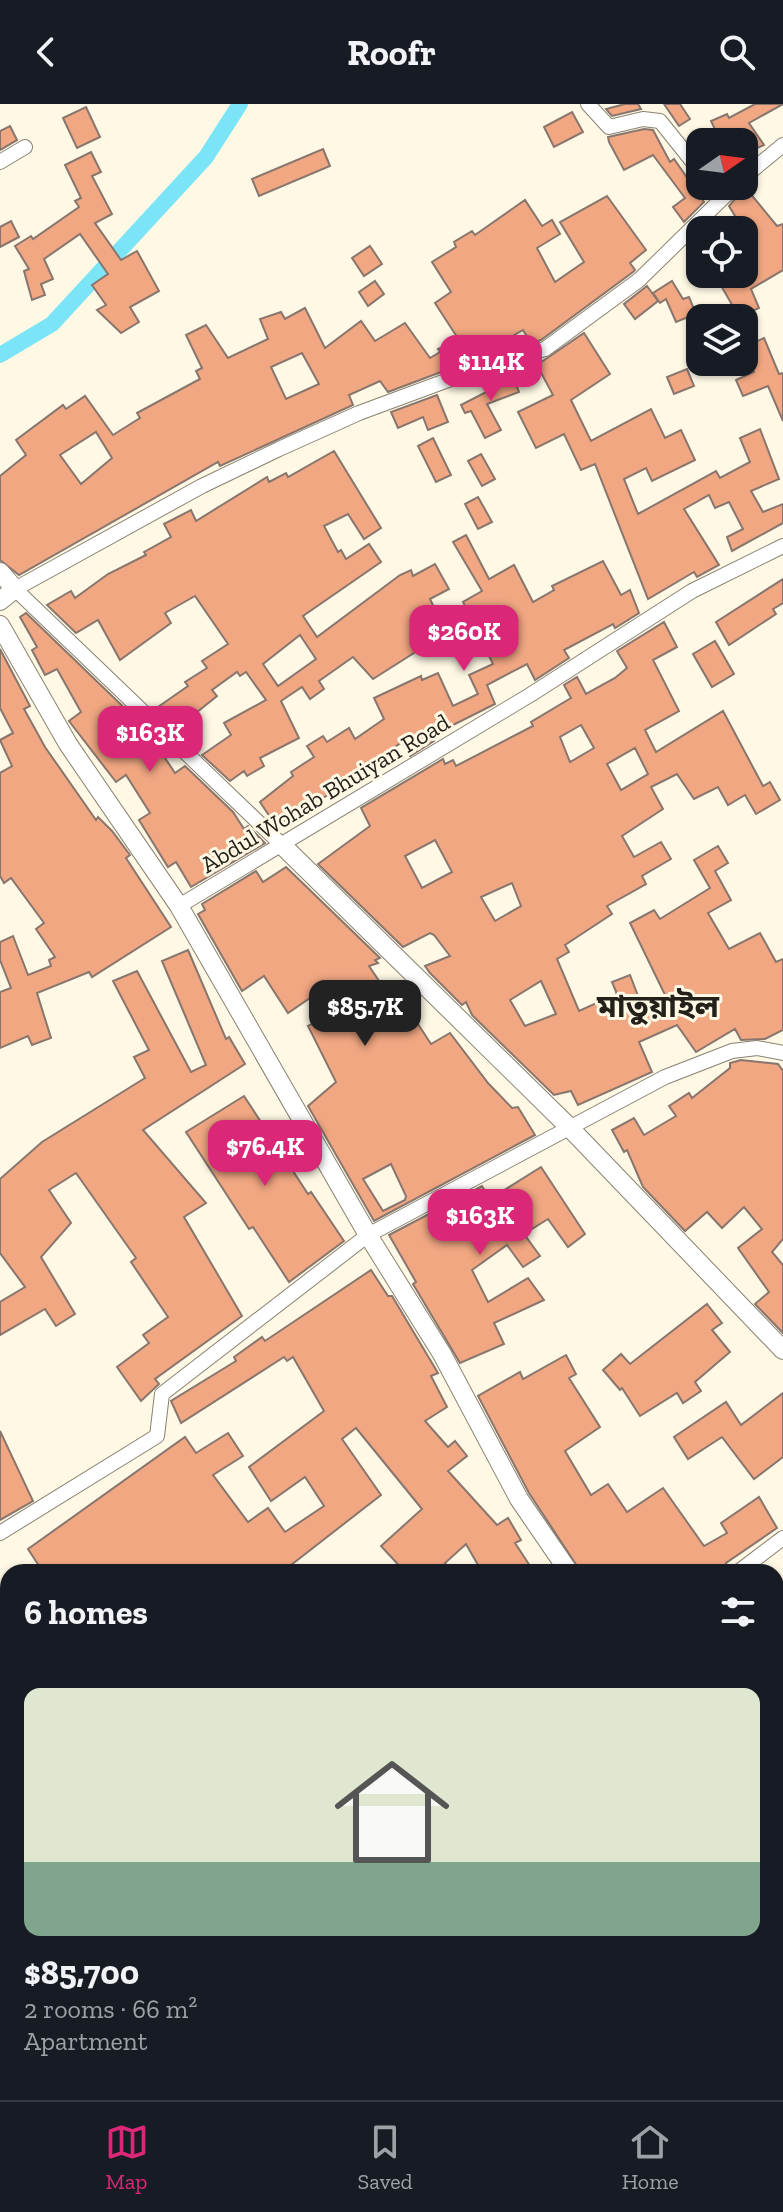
<!DOCTYPE html>
<html lang="en">
<head>
<meta charset="utf-8">
<style>
	:root { --surface:#171b24; --page:#20242c; --text:#f1f3f6; --muted:#9ea1a6; --line:#363941; --accent:#db2777 }
	body { margin:0; font-family:"Zilla Slab","Noto Sans Bengali",serif; background:var(--page); color:var(--text); height:100vh; display:flex; flex-direction:column; font-size:30px; white-space:nowrap }
	* { box-sizing:border-box; margin:0 }
	p { font-size:26px; color:var(--muted) }
	.icon { flex:none; width:44px; height:44px; fill:none; stroke:currentColor; stroke-width:2; stroke-linecap:round; stroke-linejoin:round }
	.map { position:relative; flex:1; overflow:hidden }
	.side { position:absolute; left:0px; top:1460px; width:784px; height:536px; display:flex; flex-direction:column; background:var(--surface); border-radius:24px 24px 0 0; box-shadow:0 2px 6px #0004 }
	.side>* { flex:none }
	.needle { width:52px; rotate:76deg }
	.fabs { position:absolute; left:686px; top:24px; display:grid; gap:16px }
	.fabs a { display:grid; place-items:center; width:72px; height:72px; border-radius:16px; background:var(--surface); box-shadow:0 2px 6px #0004; font-size:40px }
	.price { position:absolute; translate:-50% -68px; padding:0 18px; border-radius:16px; background:var(--accent); color:#fff; font-size:26px; line-height:52px; filter:drop-shadow(0 2px 4px #0008) }
	.price::after { content:''; position:absolute; left:50%; top:48px; width:24px; height:18px; margin-left:-12px; background:inherit; clip-path:polygon(0 0,100% 0,50% 100%) }
	.price.current { background:#222; color:#fff }
	ul { padding:0; list-style:none }
	li { display:grid; align-content:center; gap:16px; height:424px; padding:0 24px }
	li+li { border-top:2px solid var(--line) }
	li span { display:grid; place-items:center; height:248px; border-radius:16px; color:#555 }
	li>.icon { margin-inline-start:auto }
	span .icon { width:144px; height:144px; fill:#fffc; stroke-width:1 }
	li b { font-size:34px }
	h2 { display:flex; justify-content:space-between; align-items:center; height:96px; padding:0 24px; font-size:34px }
	header { display:flex; justify-content:space-between; align-items:center; height:104px; padding:0 24px; background:var(--surface); font-size:36px; font-weight:800 }
	.menu { display:flex; justify-content:space-around; align-items:center; height:112px; border-top:2px solid var(--line); background:var(--surface); font-size:22px; color:var(--muted) }
	.menu a { display:grid; justify-items:center; gap:4px }
	.menu .current { color:var(--accent) }
	.map>svg:first-child { display:block }
	.lines { fill:none; stroke-linecap:round; stroke-linejoin:round }
	.canal { stroke:#7be5f7; stroke-width:16 }
	.building { fill:#f1a782; stroke:#88766e; stroke-width:2; fill-rule:evenodd }
	.minor-casing { stroke:#888272; stroke-width:16 }
	.tertiary-casing { stroke:#888272; stroke-width:20 }
	.minor { stroke:#fff; stroke-width:14 }
	.tertiary { stroke:#fff; stroke-width:18 }
	.labels { text-anchor:middle; dominant-baseline:central; stroke-width:6; stroke-linejoin:round; paint-order:stroke }
	.street-label { font-size:24px; fill:#23211a; stroke:#fef8e5 }
	.district-label { font-size:32px; font-weight:bold; fill:#23211a; stroke:#fef8e5 }
</style>
</head>
<body>
<header><svg class="icon" aria-label="back" viewBox="0 0 24 24"><path d="M15 5l-7 7 7 7"/></svg>Roofr<svg class="icon" aria-label="search" viewBox="0 0 24 24"><circle cx="10" cy="10" r="6"/><path d="M15 15l6 6"/></svg></header>
<div class="map">
<svg width="783" height="1996" viewBox="0 0 783 1996">
	<rect width="100%" height="100%" fill="#fef8e5"/>
	<g class="lines">
		<path class="canal" d="M 0,251 L 52,220 L 206,53 L 240,0"/>
	</g>
	<g class="building">
		<path d="M 625,0 L 638,0 L 641,5 L 612,12 L 606,5 Z"/>
		<path d="M 664,0 L 680,0 L 690,15 L 679,22 Z"/>
		<path d="M 755,0 L 783,0 L 749,19 L 764,41 L 744,50 L 744,38 L 721,38 L 711,17 L 727,10 L 729,14 Z"/>
		<path d="M 86,3 L 100,33 L 77,44 L 63,14 Z"/>
		<path d="M 572,8 L 583,28 L 554,43 L 544,23 Z"/>
		<path d="M 10,22 L 17,36 L 0,46 L 0,27 Z"/>
		<path d="M 644,25 L 653,26 L 670,58 L 674,55 L 704,98 L 684,118 L 673,103 L 685,94 L 653,51 L 624,66 L 609,38 L 608,33 Z"/>
		<path d="M 323,45 L 330,62 L 259,92 L 252,75 Z"/>
		<path d="M 91,48 L 101,68 L 92,72 L 112,110 L 95,119 L 121,156 L 137,147 L 159,187 L 130,203 L 139,218 L 121,229 L 97,206 L 106,201 L 92,181 L 108,170 L 80,130 L 44,155 L 53,175 L 41,180 L 45,191 L 32,196 L 24,167 L 29,165 L 15,142 L 31,132 L 33,135 L 79,103 L 75,97 L 81,94 L 65,61 Z"/>
		<path d="M 745,83 L 777,122 L 783,120 L 783,166 L 751,185 L 759,204 L 739,213 L 719,178 L 744,170 L 744,126 L 724,126 L 738,117 L 729,102 Z"/>
		<path d="M 607,92 L 646,146 L 630,159 L 635,166 L 633,168 L 541,236 L 531,239 L 523,226 L 465,259 L 388,288 L 380,277 L 349,291 L 353,301 L 220,362 L 218,358 L 19,471 L 0,456 L 0,372 L 26,351 L 16,336 L 63,301 L 66,305 L 85,292 L 113,331 L 140,314 L 137,309 L 200,275 L 196,267 L 202,264 L 186,231 L 206,221 L 228,254 L 268,235 L 260,215 L 281,208 L 285,215 L 305,204 L 325,244 L 361,217 L 375,237 L 405,219 L 430,254 L 440,248 L 438,245 L 459,236 L 435,199 L 451,188 L 432,158 L 456,143 L 454,138 L 472,127 L 475,131 L 525,96 L 542,122 L 552,116 L 560,130 L 537,144 L 555,178 L 584,158 L 560,118 ZM 302,249 L 319,280 L 286,295 L 271,263 ZM 96,328 L 112,354 L 81,380 L 60,351 Z"/>
		<path d="M 11,117 L 19,133 L 0,143 L 0,123 Z"/>
		<path d="M 370,142 L 382,160 L 364,172 L 352,154 Z"/>
		<path d="M 375,177 L 384,190 L 368,202 L 359,188 Z"/>
		<path d="M 672,177 L 683,195 L 689,193 L 696,210 L 676,218 L 666,195 L 660,199 L 653,189 Z"/>
		<path d="M 647,182 L 658,197 L 635,215 L 624,200 Z"/>
		<path d="M 584,229 L 610,270 L 571,296 L 591,337 L 651,305 L 665,334 L 681,326 L 695,356 L 652,377 L 646,364 L 624,375 L 638,410 L 716,367 L 720,374 L 750,358 L 740,334 L 760,325 L 779,375 L 751,387 L 763,408 L 783,400 L 783,419 L 732,447 L 727,433 L 743,425 L 729,398 L 715,404 L 709,391 L 684,405 L 719,461 L 697,473 L 694,468 L 648,495 L 595,360 L 581,366 L 564,330 L 536,344 L 518,308 L 553,291 L 537,261 Z"/>
		<path d="M 764,234 L 779,270 L 783,269 L 783,317 L 768,282 L 743,292 L 736,276 L 754,268 L 744,243 Z"/>
		<path d="M 687,265 L 694,282 L 674,290 L 667,273 Z"/>
		<path d="M 510,266 L 519,288 L 487,300 L 501,326 L 485,334 L 471,307 L 465,309 L 461,301 L 494,284 L 490,274 Z"/>
		<path d="M 437,291 L 448,318 L 428,326 L 423,313 L 398,324 L 391,308 Z"/>
		<path d="M 433,334 L 451,371 L 436,378 L 418,342 Z"/>
		<path d="M 334,347 L 381,424 L 364,435 L 348,410 L 324,422 L 338,448 L 341,446 L 346,455 L 369,440 L 381,458 L 303,512 L 317,533 L 400,471 L 411,466 L 413,472 L 435,460 L 449,485 L 430,495 L 445,526 L 422,537 L 425,542 L 373,575 L 353,553 L 319,577 L 324,585 L 310,595 L 302,583 L 281,597 L 299,634 L 260,654 L 264,662 L 247,672 L 244,667 L 230,677 L 202,651 L 231,631 L 224,619 L 266,596 L 246,568 L 240,572 L 237,568 L 212,586 L 217,592 L 176,625 L 155,605 L 188,582 L 185,578 L 207,564 L 202,557 L 228,540 L 195,492 L 165,509 L 171,519 L 120,556 L 98,516 L 76,529 L 47,501 L 71,487 L 75,494 L 108,470 L 146,451 L 144,448 L 171,433 L 164,420 L 191,406 L 196,417 L 267,373 L 269,378 L 286,369 L 288,373 ZM 300,531 L 316,555 L 278,582 L 263,560 Z"/>
		<path d="M 481,350 L 495,375 L 482,382 L 468,357 Z"/>
		<path d="M 478,393 L 492,418 L 478,425 L 465,400 Z"/>
		<path d="M 466,431 L 489,475 L 514,461 L 533,498 L 554,486 L 552,482 L 603,457 L 621,491 L 630,486 L 639,509 L 615,524 L 613,520 L 564,546 L 569,554 L 535,576 L 527,560 L 487,581 L 495,600 L 431,632 L 434,637 L 410,652 L 402,638 L 371,660 L 373,664 L 276,722 L 260,698 L 293,672 L 291,668 L 314,653 L 307,642 L 323,632 L 327,638 L 349,624 L 355,635 L 384,615 L 374,594 L 421,572 L 422,576 L 438,569 L 453,602 L 478,590 L 469,571 L 493,560 L 463,498 L 482,487 L 453,438 Z"/>
		<path d="M 783,475 L 783,499 L 773,505 L 776,510 L 729,541 L 716,518 Z"/>
		<path d="M 26,509 L 164,642 L 159,645 L 175,669 L 185,662 L 233,708 L 244,725 L 248,722 L 265,739 L 191,783 L 176,758 L 168,763 L 139,716 L 150,709 L 126,671 L 116,678 L 69,617 L 81,608 L 57,565 L 45,571 L 32,546 L 37,543 L 20,513 Z"/>
		<path d="M 664,518 L 677,543 L 653,556 L 679,607 L 645,626 L 656,648 L 723,607 L 763,682 L 770,678 L 780,696 L 756,710 L 745,691 L 728,701 L 718,683 L 694,695 L 677,670 L 651,683 L 663,705 L 622,732 L 634,753 L 661,738 L 671,755 L 642,772 L 646,780 L 607,802 L 612,810 L 565,841 L 569,848 L 557,855 L 579,907 L 617,890 L 612,878 L 630,871 L 645,910 L 669,899 L 630,819 L 654,806 L 660,815 L 710,784 L 694,756 L 718,742 L 728,759 L 715,767 L 731,796 L 708,809 L 729,845 L 760,829 L 776,858 L 783,855 L 783,926 L 765,935 L 741,936 L 735,925 L 696,948 L 677,921 L 639,938 L 652,968 L 578,1001 L 571,987 L 554,991 L 472,911 L 466,898 L 462,901 L 430,869 L 425,862 L 450,852 L 434,831 L 430,829 L 403,843 L 318,760 L 370,722 L 361,704 L 443,655 L 445,660 L 453,656 L 456,662 L 533,622 L 531,618 L 571,594 L 564,581 L 577,573 L 586,590 L 615,574 L 627,564 L 617,547 ZM 581,621 L 594,644 L 570,658 L 560,633 ZM 635,644 L 648,670 L 621,686 L 607,660 ZM 435,736 L 452,768 L 422,784 L 405,752 ZM 512,779 L 521,802 L 495,817 L 481,793 ZM 541,877 L 556,910 L 525,922 L 510,896 Z"/>
		<path d="M 715,537 L 734,570 L 712,583 L 693,550 Z"/>
		<path d="M 0,545 L 30,602 L 24,605 L 45,643 L 96,716 L 98,713 L 112,727 L 130,751 L 126,754 L 171,823 L 92,873 L 89,868 L 37,889 L 51,934 L 32,941 L 28,932 L 0,944 L 0,888 L 11,884 L 0,856 L 0,838 L 13,832 L 28,871 L 51,862 L 49,856 L 55,853 L 36,825 L 44,819 L 11,774 L 4,779 L 0,772 L 0,669 L 12,662 L 0,636 L 13,629 L 0,604 Z"/>
		<path d="M 286,763 L 380,854 L 375,856 L 378,859 L 369,862 L 394,899 L 401,894 L 431,940 L 450,929 L 488,979 L 512,1004 L 518,1003 L 535,1031 L 374,1117 L 308,1002 L 336,978 L 308,922 L 346,902 L 332,879 L 288,909 L 264,872 L 242,887 L 198,810 L 205,806 L 202,800 L 256,767 L 263,778 ZM 391,1060 L 406,1092 L 405,1096 L 383,1107 L 363,1075 Z"/>
		<path d="M 188,846 L 226,935 L 229,933 L 245,960 L 143,1026 L 206,1099 L 184,1113 L 242,1212 L 155,1275 L 159,1280 L 141,1297 L 117,1263 L 149,1239 L 143,1231 L 168,1213 L 131,1158 L 136,1154 L 76,1069 L 49,1086 L 71,1119 L 41,1153 L 75,1210 L 56,1222 L 45,1205 L 0,1231 L 0,1198 L 25,1183 L 0,1149 L 0,1075 L 42,1038 L 145,974 L 134,953 L 149,946 L 113,877 L 137,867 L 191,968 L 206,961 L 162,857 Z"/>
		<path d="M 741,956 L 778,960 L 783,967 L 783,1135 L 772,1148 L 783,1161 L 783,1229 L 755,1200 L 769,1188 L 738,1144 L 762,1125 L 744,1103 L 722,1124 L 707,1108 L 685,1127 L 643,1083 L 627,1046 L 624,1048 L 612,1026 L 634,1014 L 644,1031 L 676,1012 L 669,1002 L 689,989 L 692,994 L 730,964 L 730,959 Z"/>
		<path d="M 244,992 L 308,1090 L 311,1088 L 344,1137 L 289,1178 L 253,1123 L 249,1125 L 186,1028 Z"/>
		<path d="M 541,1063 L 585,1130 L 568,1143 L 548,1115 L 524,1130 L 540,1152 L 523,1163 L 507,1141 L 472,1166 L 488,1198 L 528,1174 L 544,1196 L 494,1219 L 504,1240 L 460,1259 L 413,1180 L 416,1178 L 389,1131 L 482,1082 L 490,1095 Z"/>
		<path d="M 371,1166 L 388,1192 L 392,1192 L 438,1269 L 431,1272 L 447,1303 L 425,1317 L 448,1343 L 455,1337 L 467,1352 L 448,1367 L 497,1421 L 508,1414 L 521,1436 L 515,1439 L 534,1468 L 482,1468 L 466,1440 L 445,1459 L 452,1468 L 405,1468 L 381,1442 L 422,1405 L 356,1324 L 342,1335 L 381,1391 L 282,1468 L 43,1468 L 28,1445 L 185,1333 L 196,1349 L 228,1329 L 243,1352 L 213,1371 L 248,1418 L 268,1404 L 285,1428 L 324,1402 L 305,1373 L 271,1397 L 249,1363 L 324,1307 L 293,1253 L 287,1257 L 284,1253 L 181,1319 L 171,1297 L 236,1257 L 234,1253 L 262,1233 L 265,1237 Z"/>
		<path d="M 707,1200 L 722,1219 L 712,1226 L 730,1248 L 695,1278 L 701,1287 L 683,1299 L 677,1289 L 640,1312 L 622,1284 L 620,1286 L 603,1266 L 621,1250 L 630,1260 Z"/>
		<path d="M 566,1251 L 576,1270 L 569,1274 L 600,1323 L 565,1347 L 591,1391 L 608,1380 L 627,1408 L 663,1384 L 704,1442 L 727,1429 L 721,1419 L 759,1393 L 777,1424 L 726,1459 L 728,1468 L 581,1468 L 529,1389 L 478,1292 L 520,1268 L 523,1275 Z"/>
		<path d="M 783,1289 L 783,1353 L 754,1375 L 722,1333 L 688,1355 L 674,1333 L 726,1298 L 741,1321 Z"/>
		<path d="M 0,1327 L 33,1397 L 0,1416 Z"/>
	</g>
	<g class="lines">
		<g class="minor-casing">
			<g id="minor">
				<path d="M 588,0 L 609,23 L 643,15 L 660,17 L 700,67"/>
				<path d="M 0,58 L 25,43"/>
				<path d="M 744,73 L 783,41"/>
				<path d="M 283,742 L 15,485 L 202,382 L 279,345 L 359,309 L 486,262 L 545,245 L 639,176 L 735,82"/>
				<path d="M 179,802 L 530,591 L 692,487 L 783,442"/>
				<path d="M 0,1429 L 157,1332 L 162,1290 L 368,1131 L 665,973 L 732,947 L 757,944 L 783,949"/>
				<path d="M 738,1468 L 783,1434"/>
				<path d="M 0,1771 L 8,1781"/>
				<path d="M 131,1988 L 136,1996"/>
			</g>
		</g>
		<g class="tertiary-casing">
			<g id="tertiary">
				<path d="M 0,468 L 15,485 L 0,497"/>
				<path d="M 0,521 L 68,640 L 179,802 L 368,1131 L 442,1250 L 519,1395 L 569,1468"/>
				<path d="M 283,742 L 568,1022 L 783,1246"/>
				<path d="M 754,1988 L 755,1996"/>
			</g>
		</g>
		<use href="#minor" class="minor"/>
		<use href="#tertiary" class="tertiary"/>
	</g>
	<g class="labels">
		<g class="street-label">
			<text transform="translate(325 689) rotate(-31)">Abdul Wohab Bhuiyan Road</text>
		</g>
		<g class="district-label">
			<text x="658" y="902">মাতুয়াইল</text>
		</g>
	</g>
</svg>
<div class="fabs">
<a><svg class="needle" viewBox="-14 -14 28 28"><path d="M0-13l5 13h-10z" fill="#e53935"/><path d="M0 13l5-13h-10z" fill="#9ea1a6"/></svg></a>
<a><svg class="icon" aria-label="locate" viewBox="0 0 24 24"><circle cx="12" cy="12" r="6"/><path d="M12 2v4M12 18v4M2 12h4M18 12h4"/></svg></a>
<a><svg class="icon" aria-label="layers" viewBox="0 0 24 24"><path d="M12 4l9 5-9 5-9-5zM3 14l9 5 9-5"/></svg></a>
</div>
<b class="price" style="left:491px;top:299px">$114K</b>
<b class="price" style="left:464px;top:569px">$260K</b>
<b class="price" style="left:150px;top:670px">$163K</b>
<b class="price current" style="left:365px;top:944px">$85.7K</b>
<b class="price" style="left:265px;top:1084px">$76.4K</b>
<b class="price" style="left:480px;top:1153px">$163K</b>
<section class="side">
<h2>6 homes<svg class="icon" aria-label="filters" viewBox="0 0 24 24"><path d="M4 7h16M4 17h16"/><circle cx="9" cy="7" r="2"/><circle cx="15" cy="17" r="2"/></svg></h2>
<ul>
<li><span style="background:linear-gradient(#dfe7d0 70%,#7fa58c 0)"><svg class="icon" aria-label="home" viewBox="0 0 24 24"><path d="M3 11l9-7 9 7M6 9v11h12V9"/></svg></span><div><b>$85,700</b><p>2 rooms · 66 m²</p><p>Apartment</p></div></li>
</ul>
</section>
</div>
<nav class="menu">
<a class="current"><svg class="icon" aria-label="map" viewBox="0 0 24 24"><path d="M3 6l6-2 6 2 6-2v14l-6 2-6-2-6 2zM9 4v14M15 6v14"/></svg>Map</a>
<a><svg class="icon" aria-label="saved" viewBox="0 0 24 24"><path d="M7 4h10v16l-5-4-5 4z"/></svg>Saved</a>
<a><svg class="icon" aria-label="home" viewBox="0 0 24 24"><path d="M3 11l9-7 9 7M6 9v11h12V9"/></svg>Home</a>
</nav>
</body>
</html>
